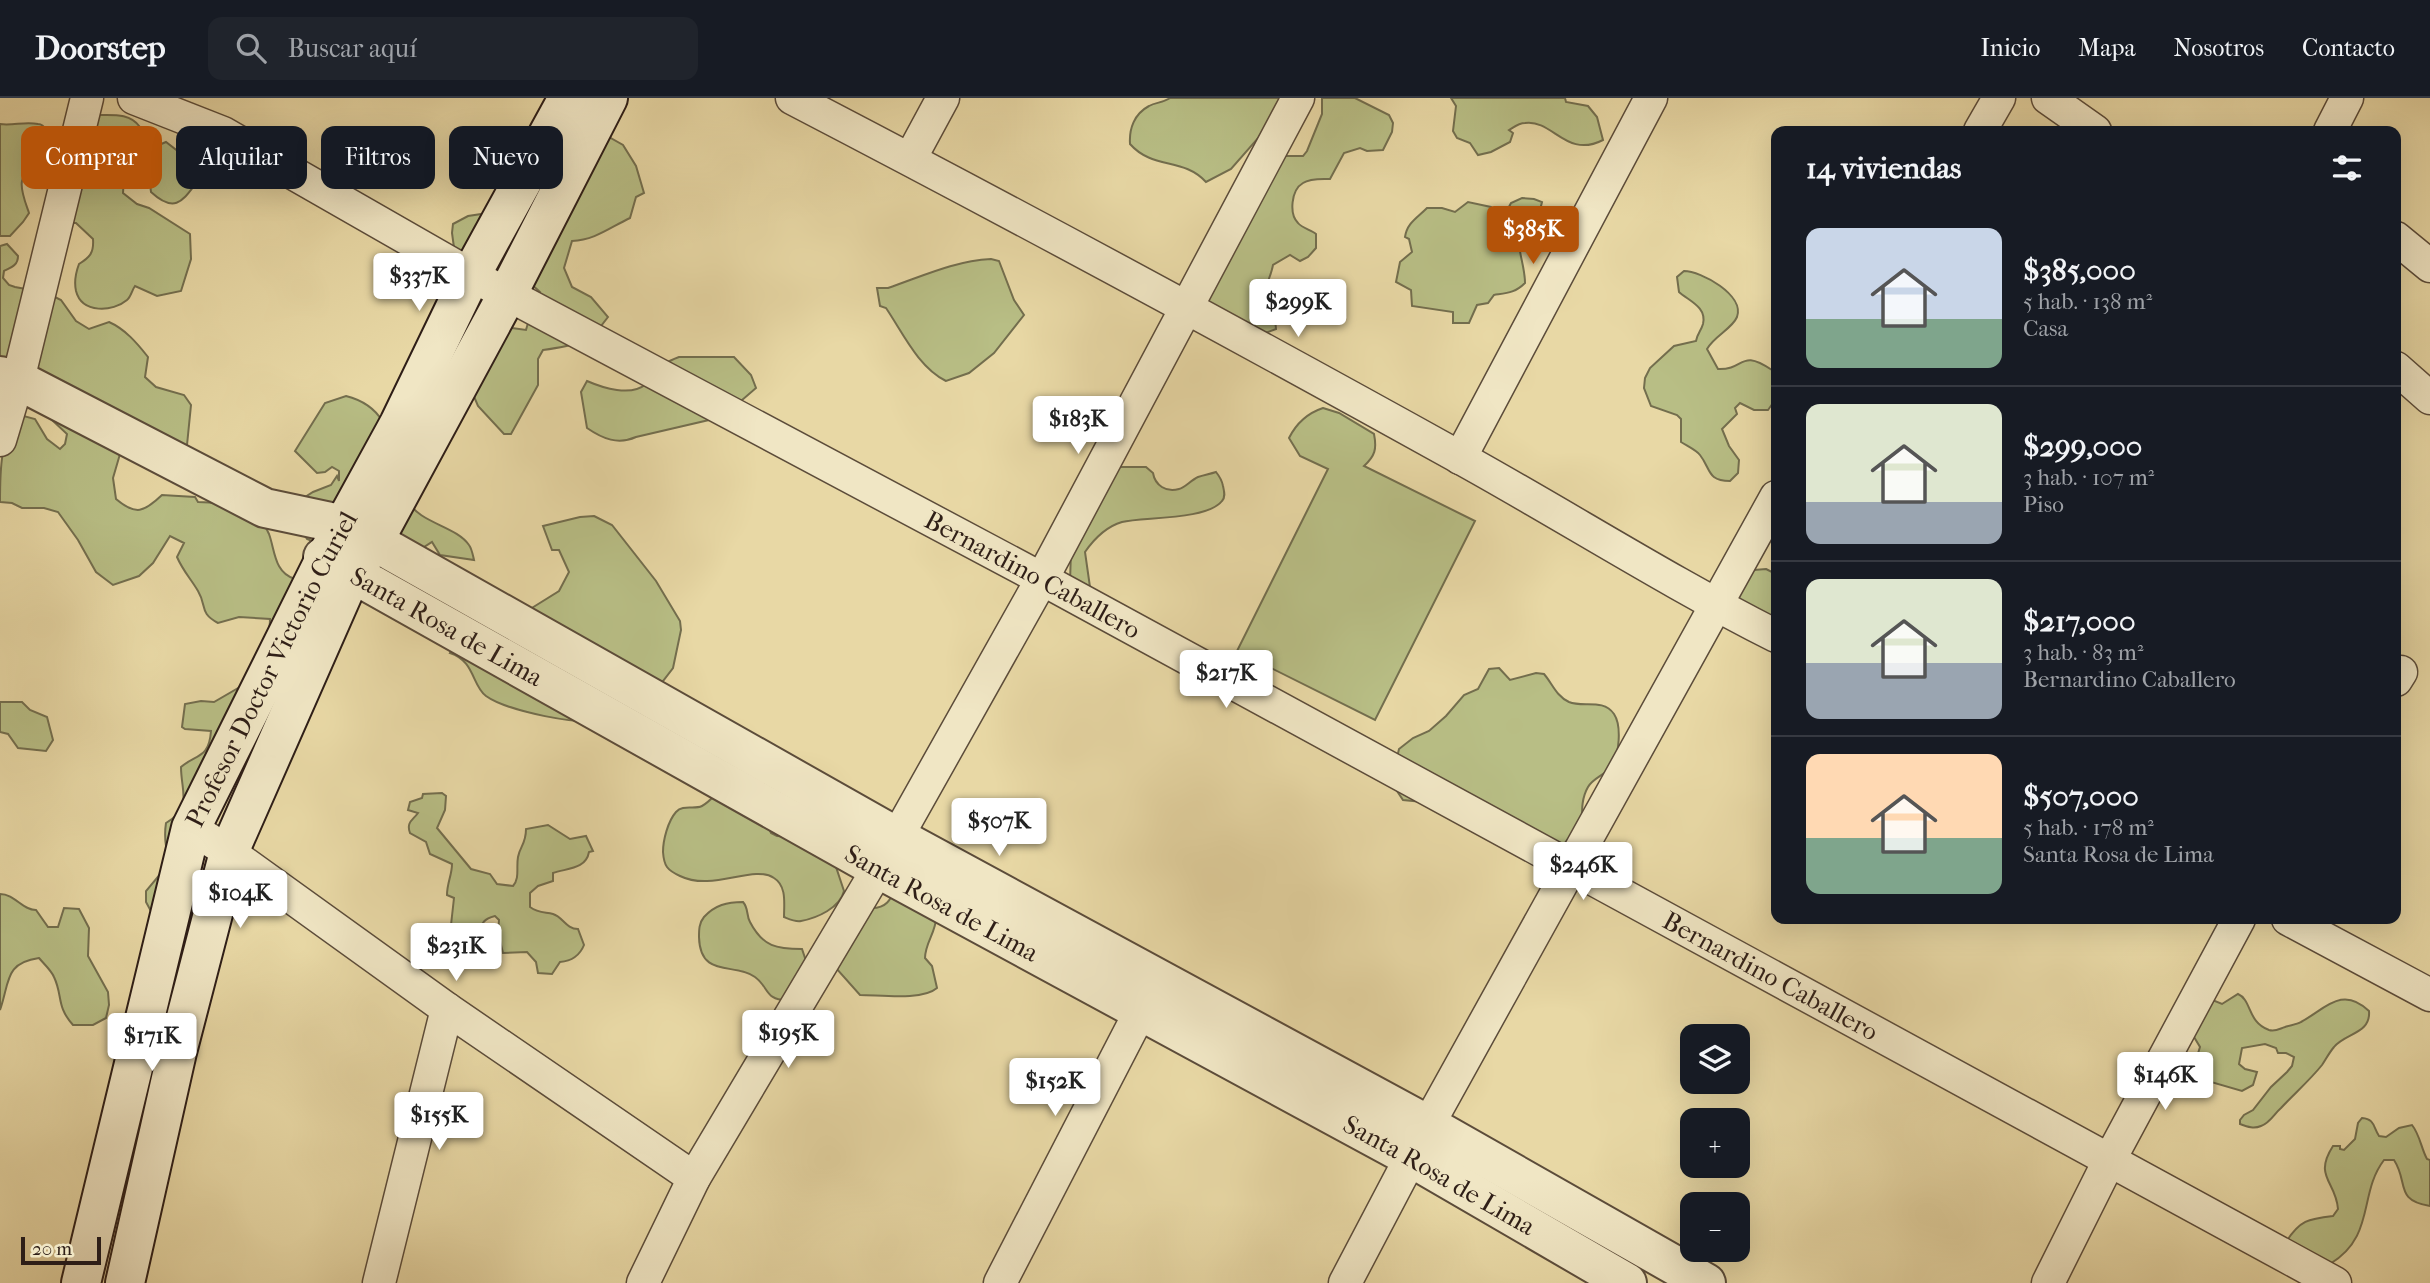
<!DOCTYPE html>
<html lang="es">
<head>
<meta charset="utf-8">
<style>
	:root { --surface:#171b24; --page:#20242c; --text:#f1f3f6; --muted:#9ea1a6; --line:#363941; --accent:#b45309 }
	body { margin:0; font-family:"IM FELL French Canon",serif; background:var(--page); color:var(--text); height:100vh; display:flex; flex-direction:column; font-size:26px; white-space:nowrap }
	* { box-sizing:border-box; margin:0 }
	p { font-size:23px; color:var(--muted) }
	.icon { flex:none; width:38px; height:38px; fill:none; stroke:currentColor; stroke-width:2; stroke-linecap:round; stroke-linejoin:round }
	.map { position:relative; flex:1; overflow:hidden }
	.sheet { position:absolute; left:1771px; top:28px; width:630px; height:798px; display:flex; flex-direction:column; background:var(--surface); border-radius:14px; box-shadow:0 7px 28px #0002 }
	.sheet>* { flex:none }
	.top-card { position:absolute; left:21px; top:28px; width:665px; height:63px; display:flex; gap:14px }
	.fabs { position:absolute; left:1680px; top:926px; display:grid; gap:14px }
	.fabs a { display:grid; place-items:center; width:70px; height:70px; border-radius:14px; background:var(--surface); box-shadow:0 7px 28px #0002; font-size:35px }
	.scale { position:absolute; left:21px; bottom:18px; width:80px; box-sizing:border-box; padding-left:7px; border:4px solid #2e1e17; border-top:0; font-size:19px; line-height:24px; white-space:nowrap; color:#2e1e17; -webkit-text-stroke:5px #f0e6c4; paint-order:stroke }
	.price { position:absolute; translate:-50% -60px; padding:0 16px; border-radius:7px; background:#fff; color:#222; font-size:23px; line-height:46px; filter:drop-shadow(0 2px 4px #0008) }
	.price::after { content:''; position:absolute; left:50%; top:42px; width:21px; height:16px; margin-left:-10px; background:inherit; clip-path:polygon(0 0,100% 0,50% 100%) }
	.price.on { background:var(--accent); color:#fff }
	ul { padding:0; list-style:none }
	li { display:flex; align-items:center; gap:21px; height:175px; padding:0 35px }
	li+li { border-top:2px solid var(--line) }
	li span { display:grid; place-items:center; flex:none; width:196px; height:140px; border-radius:14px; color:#555 }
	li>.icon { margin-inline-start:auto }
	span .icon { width:84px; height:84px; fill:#fffc; stroke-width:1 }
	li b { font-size:30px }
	h2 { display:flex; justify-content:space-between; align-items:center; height:84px; padding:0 35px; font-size:30px }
	.tag { padding:0 24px; border-radius:14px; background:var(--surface); box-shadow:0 7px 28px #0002; font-size:24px; line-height:63px }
	.tag.on { background:var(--accent); color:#fff }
	header { display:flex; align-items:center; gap:42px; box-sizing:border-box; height:98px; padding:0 35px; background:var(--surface); border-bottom:2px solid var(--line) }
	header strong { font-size:33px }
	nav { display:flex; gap:38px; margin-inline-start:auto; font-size:24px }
	.search { width:490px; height:63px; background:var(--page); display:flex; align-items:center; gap:18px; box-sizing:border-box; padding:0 24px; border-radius:14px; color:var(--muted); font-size:26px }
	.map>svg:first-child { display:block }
	.green { fill:#b8be85; stroke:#736e4e; stroke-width:2 }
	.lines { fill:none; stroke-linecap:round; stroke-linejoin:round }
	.minor-casing { stroke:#5c4c3a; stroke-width:35 }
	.tertiary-casing { stroke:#5c4c3a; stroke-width:42 }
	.secondary-casing { stroke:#2e1e17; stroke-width:42 }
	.minor { stroke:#f0e6c4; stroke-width:32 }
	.tertiary { stroke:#f0e6c4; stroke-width:38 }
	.secondary { stroke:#f0e6c4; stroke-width:38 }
	.labels { text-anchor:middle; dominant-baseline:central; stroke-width:5; stroke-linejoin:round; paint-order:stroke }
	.street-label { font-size:26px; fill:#2e1e17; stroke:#f0e6c4 }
</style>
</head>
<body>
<header>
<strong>Doorstep</strong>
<div class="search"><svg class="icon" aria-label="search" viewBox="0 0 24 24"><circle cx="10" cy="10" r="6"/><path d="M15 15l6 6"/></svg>Buscar aquí</div>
<nav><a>Inicio</a><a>Mapa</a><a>Nosotros</a><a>Contacto</a></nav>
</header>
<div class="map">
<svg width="2430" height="1185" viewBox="0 0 2430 1185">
	<rect width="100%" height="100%" fill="#e8d8a5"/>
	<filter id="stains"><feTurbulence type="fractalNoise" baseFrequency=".00286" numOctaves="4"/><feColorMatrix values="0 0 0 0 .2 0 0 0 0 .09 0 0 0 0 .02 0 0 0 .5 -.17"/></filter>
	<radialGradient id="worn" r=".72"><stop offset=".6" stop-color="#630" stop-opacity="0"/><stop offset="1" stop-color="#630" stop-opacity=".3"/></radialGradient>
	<g class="green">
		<path d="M 1170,0 L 1283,0 L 1260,38 L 1231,71 L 1206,84 C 1183,59 1153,72 1130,46 C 1129,31 1134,16 1149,8 C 1156,4 1163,5 1170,0 Z"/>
		<path d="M 1322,0 L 1355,0 L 1389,17 L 1393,25 L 1392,34 L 1383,52 L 1367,53 L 1360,50 L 1344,55 L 1330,81 C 1322,81 1310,80 1303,85 C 1291,92 1289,116 1298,125 C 1302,130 1311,132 1316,136 L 1316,150 L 1308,159 L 1300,163 L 1290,157 L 1273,167 C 1270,183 1261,195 1260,212 L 1275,221 L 1276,231 L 1260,237 L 1215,236 L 1203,188 L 1272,58 L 1303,58 L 1307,53 L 1322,16 Z"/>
		<path d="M 1451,0 L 1565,0 L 1566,4 L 1588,8 L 1597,19 L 1603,42 C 1566,61 1553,21 1525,25 C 1519,25 1514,29 1509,32 L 1513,35 L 1510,44 L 1491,54 L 1478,57 L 1470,45 L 1457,40 L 1453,33 L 1456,8 Z"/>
		<path d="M 98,17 C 114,17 130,15 140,29 L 139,38 C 148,46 155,50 166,44 L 179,54 L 186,50 L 189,44 L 205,38 L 217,43 C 224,65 213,65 201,79 C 185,98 178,119 151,94 L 148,71 L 136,64 L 129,66 L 124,79 L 123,95 L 137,106 L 149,110 L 190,136 L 191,161 L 181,193 L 157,198 L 135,188 C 132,192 131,199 127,202 C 113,214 82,216 76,193 C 74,184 76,174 79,166 C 90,159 94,155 93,141 L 76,125 L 67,125 Z"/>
		<path d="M 0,26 C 13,28 25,23 38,26 C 42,26 44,28 46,32 C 57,54 26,65 22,83 C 20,92 26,106 29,115 L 23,124 L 10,138 L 0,138 Z"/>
		<path d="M 593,30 L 623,47 L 636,68 L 644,95 L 636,99 L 630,120 C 609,130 595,142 572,143 L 564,170 L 572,189 L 591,199 L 608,219 C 590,245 573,248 543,252 L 538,261 L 538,287 L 511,336 L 504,336 L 478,308 L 455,254 C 469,225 475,225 505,224 L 512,230 L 526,232 L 532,211 L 540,194 L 530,185 L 502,181 L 455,157 L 452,135 L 453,126 L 468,118 L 501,113 Z"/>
		<path d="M 1522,100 L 1534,101 L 1542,104 L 1538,120 L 1523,122 C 1512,143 1525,163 1525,185 C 1515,195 1507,195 1494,197 L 1488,205 L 1477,207 L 1469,225 L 1453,225 L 1453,214 L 1412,208 L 1411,192 L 1396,184 L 1400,164 L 1412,154 L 1409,141 L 1405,139 C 1407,125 1417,120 1427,110 L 1442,110 L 1455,114 L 1468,104 L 1491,109 L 1504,118 L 1511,105 Z"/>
		<path d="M 7,146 L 18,158 C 18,167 12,169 4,173 L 3,180 L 9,187 L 15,189 L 47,195 L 61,202 L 76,223 L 89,231 L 109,224 C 125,231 137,245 148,259 L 145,279 L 156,289 L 184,297 L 191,307 L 187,347 L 179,353 L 127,351 L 120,356 L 113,380 L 116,401 C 136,418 144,414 162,397 L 195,399 L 198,404 C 222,404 258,410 269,436 C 275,452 274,475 295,481 C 304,483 315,477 328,480 C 340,497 338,508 331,527 L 317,534 L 307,535 C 294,549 270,567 251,568 C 258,547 270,544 270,521 L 239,519 L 218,525 C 199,515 207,508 198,493 C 191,481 183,473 177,459 L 184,445 L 170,438 L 153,465 L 139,478 L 113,487 L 96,474 L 78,442 L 58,414 L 44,410 L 22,410 L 12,405 L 0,404 C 0,373 0,339 20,317 L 35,321 L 47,341 L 60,351 L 65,346 L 67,336 L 51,321 L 51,305 L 64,297 L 64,295 L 40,278 L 0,271 L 0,148 Z"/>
		<path d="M 991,161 L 999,163 L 1014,202 L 1024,217 L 994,255 L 969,275 L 946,283 C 918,269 903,235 886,210 L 880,208 L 877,190 L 888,190 C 923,178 954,163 991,161 Z"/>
		<path d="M 1684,173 C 1701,173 1745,197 1737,219 C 1732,231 1714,238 1707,251 L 1718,271 C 1746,272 1739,250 1772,272 C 1779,288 1779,298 1768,312 L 1754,312 L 1740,305 L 1735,310 L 1737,316 L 1722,331 L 1729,348 L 1739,362 L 1738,375 L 1730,383 C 1707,383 1711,371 1700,357 C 1696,352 1687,348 1681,344 L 1681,321 L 1677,317 L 1651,308 L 1644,290 L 1645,280 L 1650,270 L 1674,248 L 1696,243 C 1697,236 1701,233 1703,226 C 1707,209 1689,203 1679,194 L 1677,179 Z"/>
		<path d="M 679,259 L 734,259 L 751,277 L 756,290 L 734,309 L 709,322 L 636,339 C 618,347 603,341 587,330 L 581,294 L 587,283 C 603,290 631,299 646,286 C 662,273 655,268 679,259 Z"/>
		<path d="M 346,298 C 401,312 387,362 408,403 C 419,425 456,428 469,447 C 472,451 473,458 474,462 L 440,457 L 432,444 L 418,453 L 407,483 L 307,441 L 304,436 L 299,403 L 313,394 L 331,387 L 337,378 L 339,383 L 339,373 L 332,369 L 325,374 L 317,375 L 295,353 L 325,305 Z"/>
		<path d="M 1323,310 L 1339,315 L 1374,336 C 1377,351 1375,358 1364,368 L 1475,423 L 1375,622 L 1237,553 L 1328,371 L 1300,358 L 1289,340 C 1296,326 1308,315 1323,310 Z"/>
		<path d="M 1104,369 L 1146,369 L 1153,375 C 1155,387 1166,395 1179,391 C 1185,390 1191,382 1198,379 C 1204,377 1210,376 1216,374 C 1220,379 1222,382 1223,388 C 1224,393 1226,399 1222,403 C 1207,422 1144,419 1122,424 C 1105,429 1094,441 1085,454 L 1090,489 L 1088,498 L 1070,484 L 1073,392 C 1079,375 1087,373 1104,369 Z"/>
		<path d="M 594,418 L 612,427 L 656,483 L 680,523 L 681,532 L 673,570 L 663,583 C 658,584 651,584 647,586 C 632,593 622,615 606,621 C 582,629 507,613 486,598 C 472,588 475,563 450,555 L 453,550 L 527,513 L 559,493 L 569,474 L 559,452 L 552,452 L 543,428 L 580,419 Z"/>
		<path d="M 1766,471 L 1776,476 L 1776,541 L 1726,498 L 1742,473 Z"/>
		<path d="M 1499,570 L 1510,582 L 1536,575 L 1544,576 C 1552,585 1556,598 1569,604 C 1583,610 1603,600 1614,616 C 1622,628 1619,657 1612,668 C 1605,677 1593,680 1588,689 C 1581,701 1582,714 1582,727 L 1560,750 L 1423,704 L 1403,702 L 1395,690 L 1395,668 L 1399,651 L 1413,640 L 1429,633 L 1446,618 L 1464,597 L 1478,591 L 1489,571 Z"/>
		<path d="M 240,589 L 196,783 L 201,794 L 191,847 L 182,855 L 174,856 L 146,804 L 146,793 L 162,774 L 169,760 C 165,748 164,738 166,725 C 193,709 181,694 181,669 C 196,656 209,661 211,633 L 185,631 L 182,629 L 185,606 L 201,603 L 214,604 Z"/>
		<path d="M 0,604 L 22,604 L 30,612 L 47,619 L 53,642 L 46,653 L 18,650 L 8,636 L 0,634 Z"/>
		<path d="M 718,694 L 768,728 L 771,735 L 777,738 L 795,739 L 835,766 L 844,793 C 840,810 817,820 801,823 C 795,824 789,821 784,819 C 784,806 787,788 774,780 C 753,766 713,794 680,778 C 667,772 664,768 663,754 C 663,742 668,723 676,714 C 683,706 694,712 702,708 C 708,705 713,699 718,694 Z"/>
		<path d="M 442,695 L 446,698 L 445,712 L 437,730 L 471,771 L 490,776 L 497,786 L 513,788 C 520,780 516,770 518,759 C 520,748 526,746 526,731 L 548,727 L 570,741 L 586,738 L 593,753 L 589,754 C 586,771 568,770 553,775 L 553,783 L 538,788 L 530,795 L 530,809 C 538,815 544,814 553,816 C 563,819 566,831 578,831 L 584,847 C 580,857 572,863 560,864 L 552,876 L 538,875 L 536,864 L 527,854 L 503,855 L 498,835 L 499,822 L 495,818 C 484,821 482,824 479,835 L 462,837 L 451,827 L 454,800 L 447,797 C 447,785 452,777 452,766 L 430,756 L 426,744 L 410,735 C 406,724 413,722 418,715 L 408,712 L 410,704 L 422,700 L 423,696 Z"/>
		<path d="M 895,790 L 936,820 C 936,834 925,845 925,860 L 932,868 L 937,890 C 922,903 880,897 860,897 L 835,869 L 872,810 C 886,810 891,802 895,790 Z"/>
		<path d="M 0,796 C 15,796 22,812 36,812 L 48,829 L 58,829 L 64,810 L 79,811 L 89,830 L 88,858 L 108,894 L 109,907 L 106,920 L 93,927 L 73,927 C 56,908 63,898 54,879 C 51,872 44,866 39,860 C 4,865 10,884 0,912 Z"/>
		<path d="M 743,804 C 749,811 746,817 750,824 C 763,849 777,851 802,851 L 806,863 L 788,902 C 765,903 769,889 755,879 C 735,864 700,881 699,839 C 699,832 699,825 704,819 C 715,807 727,804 743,804 Z"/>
		<path d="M 2238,896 C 2252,902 2247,924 2269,932 C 2275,934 2279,931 2285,929 C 2290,927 2296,927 2301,924 C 2325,911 2342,887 2369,913 C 2371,936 2345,935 2334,949 C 2329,955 2326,961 2322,967 C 2310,982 2294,996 2281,1010 C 2274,1016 2270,1025 2261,1028 C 2254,1031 2248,1029 2240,1026 L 2240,1022 L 2244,1017 L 2253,1012 L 2271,989 L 2287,974 L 2292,968 L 2294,959 L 2286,955 L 2278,955 L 2276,950 L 2265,946 L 2242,950 L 2239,966 L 2245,971 L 2257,974 L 2253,987 L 2242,993 L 2204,982 L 2195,965 L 2200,949 L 2191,934 L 2210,901 L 2222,906 Z"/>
		<path d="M 2362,1020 C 2375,1021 2373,1029 2379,1038 L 2386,1039 L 2399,1030 L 2412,1027 C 2420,1037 2421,1050 2427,1061 L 2430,1062 L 2430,1108 C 2394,1102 2409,1085 2394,1062 L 2384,1062 C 2358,1096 2376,1138 2330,1166 L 2286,1144 C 2300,1122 2308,1121 2333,1118 L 2338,1111 C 2336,1083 2313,1079 2333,1048 L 2340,1048 L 2340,1051 L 2344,1052 L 2355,1041 L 2358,1025 Z"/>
	</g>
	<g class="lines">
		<g class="minor-casing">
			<g id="minor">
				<path id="s1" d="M 134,0 L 223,35 L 471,177 L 1042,481 L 2335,1185"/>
				<path d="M 792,0 C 1015,116 1237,236 1457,358 C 1564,417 1667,483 1776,538"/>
				<path d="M 2048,0 L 2095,33"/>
				<path d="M 1980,33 L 1999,0"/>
				<path d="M 2330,33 L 2347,0"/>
				<path d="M 910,61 L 943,0"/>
				<path d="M 2396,140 L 2430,168"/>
				<path d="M 2396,270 L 2430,300"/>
				<path d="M 0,342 L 18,282 L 87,0"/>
				<path d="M 1460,360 L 1651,0"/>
				<path d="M 2396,582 L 2401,574"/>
				<path d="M 191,730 L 229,754 L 447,911 L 694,1080"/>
				<path d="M 2288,821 L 2430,897"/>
				<path d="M 379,1185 L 447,911"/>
				<path d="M 643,1185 L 694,1080 L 897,739 L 1042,481 L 1298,0"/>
				<path d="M 1000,1185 L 1151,893"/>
				<path d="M 1345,1185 L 1428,1027 L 1776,399"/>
				<path d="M 2048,1185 L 2110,1061 L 2239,821"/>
			</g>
		</g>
		<g class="tertiary-casing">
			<g id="tertiary">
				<path d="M 0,278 L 18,282 L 265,410 L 345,427 L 897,739 L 1428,1027 L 1706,1185"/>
				<path id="s2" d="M 323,459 L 877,770 L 1412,1060 L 1627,1185"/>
			</g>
		</g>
		<g class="secondary-casing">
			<g id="secondary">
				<path id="s3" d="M 81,1185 L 191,730 L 325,461 L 399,326 L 471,177 L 568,0"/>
				<path d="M 125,1185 L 177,954 L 229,754 L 351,477 L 374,443 L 507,197 L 608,0"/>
			</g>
		</g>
		<use href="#minor" class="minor"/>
		<use href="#tertiary" class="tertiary"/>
		<use href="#secondary" class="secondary"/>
	</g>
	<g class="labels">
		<g class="street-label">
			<text stroke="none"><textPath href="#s1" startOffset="1018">Bernardino Caballero</textPath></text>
			<text stroke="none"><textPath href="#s2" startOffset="142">Santa Rosa de Lima</textPath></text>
			<text stroke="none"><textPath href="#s3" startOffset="646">Profesor Doctor Victorio Curiel</textPath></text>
			<text stroke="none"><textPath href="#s2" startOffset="709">Santa Rosa de Lima</textPath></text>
			<text stroke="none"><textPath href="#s1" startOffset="1858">Bernardino Caballero</textPath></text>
			<text stroke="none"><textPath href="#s2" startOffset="1276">Santa Rosa de Lima</textPath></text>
		</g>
	</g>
	<rect width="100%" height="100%" filter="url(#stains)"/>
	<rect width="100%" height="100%" fill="url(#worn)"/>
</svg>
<div class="fabs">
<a><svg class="icon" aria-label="layers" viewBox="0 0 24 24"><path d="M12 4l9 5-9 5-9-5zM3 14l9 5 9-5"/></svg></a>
<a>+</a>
<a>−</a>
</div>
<div class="scale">20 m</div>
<b class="price on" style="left:1533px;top:168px">$385K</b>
<b class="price" style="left:419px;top:215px">$337K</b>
<b class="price" style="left:1298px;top:241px">$299K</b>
<b class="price" style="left:1078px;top:358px">$183K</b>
<b class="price" style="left:1226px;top:612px">$217K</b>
<b class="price" style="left:999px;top:760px">$507K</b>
<b class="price" style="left:1583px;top:804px">$246K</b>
<b class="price" style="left:240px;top:832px">$104K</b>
<b class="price" style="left:456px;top:885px">$231K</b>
<b class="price" style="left:788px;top:972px">$195K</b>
<b class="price" style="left:152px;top:975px">$171K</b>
<b class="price" style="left:2165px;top:1014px">$146K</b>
<b class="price" style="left:1055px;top:1020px">$152K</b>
<b class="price" style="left:439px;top:1054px">$155K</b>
<div class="top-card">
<a class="tag on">Comprar</a>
<a class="tag">Alquilar</a>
<a class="tag">Filtros</a>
<a class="tag">Nuevo</a>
</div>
<section class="sheet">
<h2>14 viviendas<svg class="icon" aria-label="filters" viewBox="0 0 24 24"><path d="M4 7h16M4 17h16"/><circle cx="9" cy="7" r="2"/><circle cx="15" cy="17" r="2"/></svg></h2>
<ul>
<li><span style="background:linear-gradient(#c9d6e8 65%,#7fa58c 0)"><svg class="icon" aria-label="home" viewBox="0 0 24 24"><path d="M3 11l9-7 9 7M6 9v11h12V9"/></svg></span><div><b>$385,000</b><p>5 hab. · 138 m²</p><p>Casa</p></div></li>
<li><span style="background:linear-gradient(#dfe7d0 70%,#9aa5b1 0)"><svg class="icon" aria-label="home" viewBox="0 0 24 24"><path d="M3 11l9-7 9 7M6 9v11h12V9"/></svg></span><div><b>$299,000</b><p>3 hab. · 107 m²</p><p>Piso</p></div></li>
<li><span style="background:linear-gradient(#dfe7d0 60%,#9aa5b1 0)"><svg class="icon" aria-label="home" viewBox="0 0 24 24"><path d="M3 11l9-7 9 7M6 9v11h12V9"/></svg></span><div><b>$217,000</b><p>3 hab. · 83 m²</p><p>Bernardino Caballero</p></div></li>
<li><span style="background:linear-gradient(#ffd9b3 60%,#7fa58c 0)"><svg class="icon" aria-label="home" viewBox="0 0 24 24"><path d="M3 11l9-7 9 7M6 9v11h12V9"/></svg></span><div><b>$507,000</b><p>5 hab. · 178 m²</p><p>Santa Rosa de Lima</p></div></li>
</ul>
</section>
</div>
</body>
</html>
